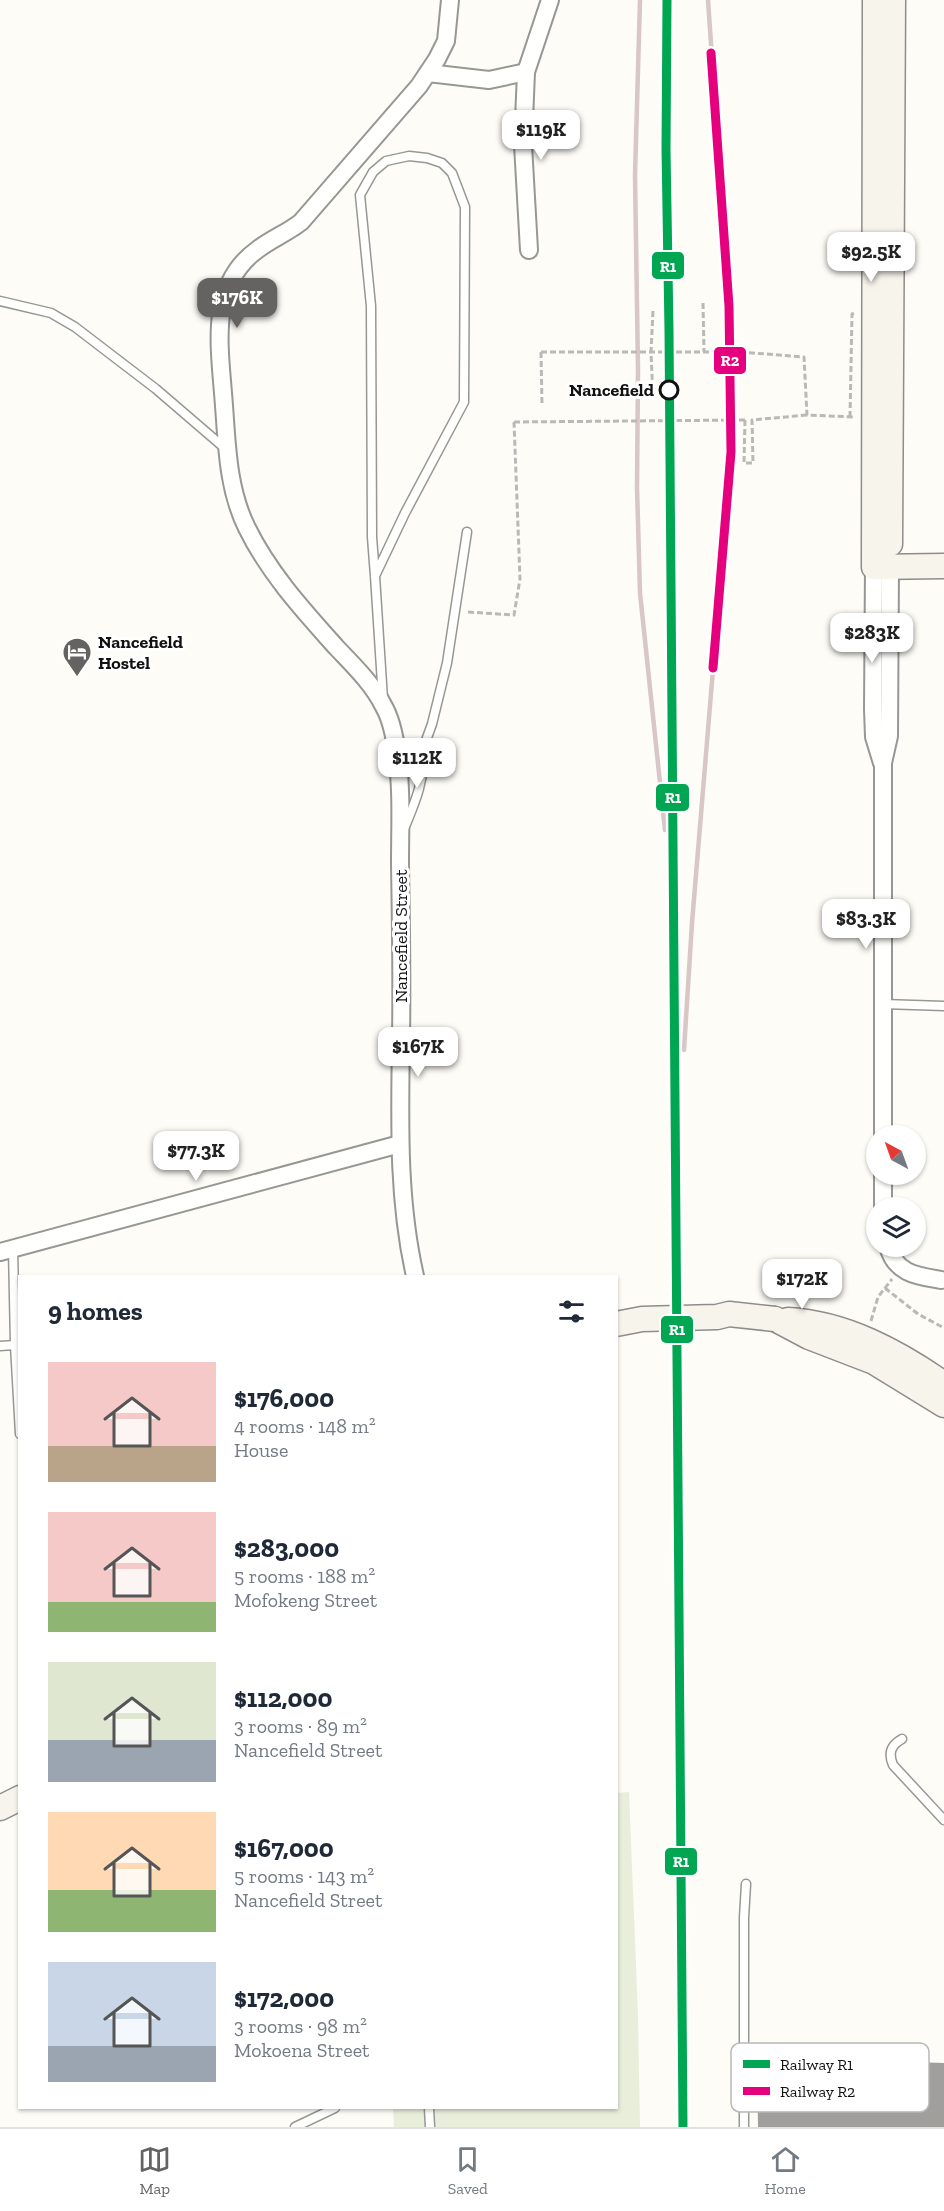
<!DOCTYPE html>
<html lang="en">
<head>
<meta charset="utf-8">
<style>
	:root { --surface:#fff; --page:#f2f2f3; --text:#1f2937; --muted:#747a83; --line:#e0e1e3; --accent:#646362 }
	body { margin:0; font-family:"Zilla Slab",serif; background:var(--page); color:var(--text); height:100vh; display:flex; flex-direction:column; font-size:22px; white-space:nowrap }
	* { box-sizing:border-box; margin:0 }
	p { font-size:20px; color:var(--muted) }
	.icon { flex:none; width:33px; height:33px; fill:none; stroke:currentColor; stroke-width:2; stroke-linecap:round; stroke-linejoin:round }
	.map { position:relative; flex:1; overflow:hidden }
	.details { position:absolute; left:18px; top:1275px; width:600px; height:834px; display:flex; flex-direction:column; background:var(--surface); border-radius:0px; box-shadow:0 2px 4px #0004 }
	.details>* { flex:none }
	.needle { width:39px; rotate:319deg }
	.controls { position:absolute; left:866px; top:1125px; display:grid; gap:12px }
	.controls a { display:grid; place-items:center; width:60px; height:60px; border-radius:50%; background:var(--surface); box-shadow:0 2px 4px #0004; font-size:30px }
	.price { position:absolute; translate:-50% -51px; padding:0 14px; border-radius:12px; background:#fff; color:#222; font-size:20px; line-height:39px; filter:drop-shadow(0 2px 3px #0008) }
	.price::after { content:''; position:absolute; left:50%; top:36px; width:18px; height:14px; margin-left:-9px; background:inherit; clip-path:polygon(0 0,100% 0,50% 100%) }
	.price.active { background:var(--accent); color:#fff }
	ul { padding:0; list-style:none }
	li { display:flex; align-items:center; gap:18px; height:150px; padding:0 30px }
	li span { display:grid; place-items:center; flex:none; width:168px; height:120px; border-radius:0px; color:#555 }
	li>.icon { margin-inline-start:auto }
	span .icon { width:72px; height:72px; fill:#fffc; stroke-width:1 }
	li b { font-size:26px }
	h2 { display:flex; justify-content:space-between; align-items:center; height:72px; padding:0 30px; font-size:26px }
	.menu { display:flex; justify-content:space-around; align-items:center; height:84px; border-top:2px solid var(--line); background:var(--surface); font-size:16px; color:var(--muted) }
	.menu a { display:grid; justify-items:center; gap:3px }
	.menu .active { color:var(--accent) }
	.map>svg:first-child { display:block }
	.cemetery { fill:#e9eedb }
	.building { fill:#a19f9c }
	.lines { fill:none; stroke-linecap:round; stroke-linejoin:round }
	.lane-casing { stroke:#979795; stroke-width:11 }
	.street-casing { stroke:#979795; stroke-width:20 }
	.secondary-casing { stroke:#8e8d8b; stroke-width:27 }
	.path { stroke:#b9b9b8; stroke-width:3; stroke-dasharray:6 3; stroke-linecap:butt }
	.lane { stroke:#fffffe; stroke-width:8 }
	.street { stroke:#fffffe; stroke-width:16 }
	.secondary { stroke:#f6f4eb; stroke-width:24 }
	.rail { stroke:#d9c6c7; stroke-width:4.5 }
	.secondary-bridge-casing { stroke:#8e8d8b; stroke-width:27; stroke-linecap:butt }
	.path-bridge { stroke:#b9b9b8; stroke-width:3; stroke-dasharray:6 3; stroke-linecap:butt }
	.secondary-bridge { stroke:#f6f4eb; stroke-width:24 }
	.rail-1-casing { stroke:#fff; stroke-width:14 }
	.rail-2-casing { stroke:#fff; stroke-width:14 }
	.rail-1 { stroke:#00a651; stroke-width:9 }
	.rail-2 { stroke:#e5007d; stroke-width:9 }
	.stop-dot { fill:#fff; stroke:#111; stroke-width:3 }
	.labels { text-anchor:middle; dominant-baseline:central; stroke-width:6; stroke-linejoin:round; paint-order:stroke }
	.stop-label { font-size:18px; font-weight:bold; fill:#111; stroke:#fff; text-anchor:end }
	.poi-label { font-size:18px; font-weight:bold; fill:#111; stroke:#fff; text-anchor:start }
	.street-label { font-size:18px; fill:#111; stroke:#fff }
	.key { fill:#fff; stroke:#b8b8b8; stroke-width:1.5 }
	.key-label { font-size:16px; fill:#111 }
	.line-badge { stroke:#fff; stroke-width:2 }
	.badge-label { font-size:16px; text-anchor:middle; font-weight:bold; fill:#fff }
</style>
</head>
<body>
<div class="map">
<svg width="944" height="2127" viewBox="0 0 944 2127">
	<rect width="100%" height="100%" fill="#fdfcf7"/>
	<path class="cemetery" d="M 629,1792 L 638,2015 L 640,2127 L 394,2127 L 393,2108 L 616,2108 L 616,1793 Z"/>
	<path class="building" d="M 757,2057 L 944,2063 L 944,2127 L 758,2127 Z"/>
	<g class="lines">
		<g class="lane-casing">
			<g id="lane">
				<path d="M 0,301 L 51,313 L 75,327 L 156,389 L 227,450"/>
				<path d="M 375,576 L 405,513 L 464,402 L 465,207 L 452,173 L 442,163 L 427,158 L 409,156 L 386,161 L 373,172 L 360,195 L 371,306 L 372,537 L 375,576 L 383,699"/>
				<path d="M 400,774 L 414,761 L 424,746 L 432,724 L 447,663 L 467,532"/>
				<path d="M 404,829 C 417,798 424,781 424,747"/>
				<path d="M 883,1004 L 944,1006"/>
				<path d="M 13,1248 L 15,1345 L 20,1434"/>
				<path d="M 0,1346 L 15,1345"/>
				<path d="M 902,1739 C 891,1745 888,1753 893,1765 L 944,1820"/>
				<path d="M 429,2108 L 430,2127"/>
				<path d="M 295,2127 L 335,2108"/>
				<path d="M 744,2127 L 744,1918 L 746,1884"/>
			</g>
		</g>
		<g class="street-casing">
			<g id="street">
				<path d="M 526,72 L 523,145 L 529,250"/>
				<path d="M 428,73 L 489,80 L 526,72 L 550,0"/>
				<path d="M 874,567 L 873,709 L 874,737 L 882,763"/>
				<path d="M 883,1136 L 883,763 L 889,736 L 890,567"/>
				<path d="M 883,1174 L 883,1208"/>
				<path d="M 888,1246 C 895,1274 918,1276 941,1280"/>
				<path d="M 0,1252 L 400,1144"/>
				<path d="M 415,1276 C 397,1197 400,1117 401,1036 C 402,979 401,921 400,864 C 400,827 402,790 397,755 C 395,738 392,720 383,705 C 372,683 353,665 336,647 C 303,610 269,573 247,528 C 226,486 227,438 223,393 C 219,343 210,284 257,250 C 271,239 287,233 301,222 L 419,86 L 437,59 L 446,41 L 450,0"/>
			</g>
		</g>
		<g class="secondary-casing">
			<g id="secondary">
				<path d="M 875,0 L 874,567 L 944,566"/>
				<path d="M 890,544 L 893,0"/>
				<path d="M 775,1319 L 809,1337 L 874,1362 L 944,1405"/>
				<path d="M 788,1320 C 845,1323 898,1352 944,1384"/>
				<path d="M 0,1808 L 20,1798"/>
			</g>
		</g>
		<g class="path">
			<path d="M 703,303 L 704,352"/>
			<path d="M 653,311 L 651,352 L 653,398"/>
			<path d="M 541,352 L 542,405"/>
			<path d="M 740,352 L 804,357 L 807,415 L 854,417"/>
			<path d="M 850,417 L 852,314 L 855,313"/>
			<path d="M 745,420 L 744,463 L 753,463 L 752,420 L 807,415"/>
			<path d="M 468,612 L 514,615 L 520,579 L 514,422"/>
			<path d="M 885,1288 L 918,1314 L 944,1328"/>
			<path d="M 871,1321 L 878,1297 L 892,1279"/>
		</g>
		<use href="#lane" class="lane"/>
		<use href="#street" class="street"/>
		<use href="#secondary" class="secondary"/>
		<g class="rail">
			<path d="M 640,0 L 635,175 L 638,370 L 637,487 L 640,593 L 665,830"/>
			<path d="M 667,0 L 666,149 L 669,330 L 683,2127"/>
			<path d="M 684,1050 L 692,923 L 731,452 L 729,306 L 708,0"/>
		</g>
		<g class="secondary-bridge-casing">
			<path id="secondary-bridge" d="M 616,1324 L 642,1319 L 717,1317 L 729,1314 L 775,1319"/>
		</g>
		<g class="path-bridge">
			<path d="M 541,352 L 740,352"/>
			<path d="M 514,422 L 745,420"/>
		</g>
		<use href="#secondary-bridge" class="secondary-bridge"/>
		<g class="rail-1-casing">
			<path id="rail-1" d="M 667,0 L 666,149 L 669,330 L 683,2127"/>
		</g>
		<g class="rail-2-casing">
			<path id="rail-2" d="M 711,53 L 729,306 L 731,452 L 713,668"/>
		</g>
		<use href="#rail-1" class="rail-1"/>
		<use href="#rail-2" class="rail-2"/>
	</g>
	<defs>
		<g id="hotel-pin" transform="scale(1.5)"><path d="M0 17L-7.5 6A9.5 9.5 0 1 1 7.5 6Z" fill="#646362" stroke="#fff"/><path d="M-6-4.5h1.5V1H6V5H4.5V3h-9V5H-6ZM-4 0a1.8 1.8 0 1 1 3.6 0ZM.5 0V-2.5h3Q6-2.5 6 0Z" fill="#fff"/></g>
	</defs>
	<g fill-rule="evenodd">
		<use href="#hotel-pin" x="77" y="652"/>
	</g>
	<circle class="stop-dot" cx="669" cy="390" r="9"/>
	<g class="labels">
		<g class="stop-label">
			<text x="654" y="390">Nancefield</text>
		</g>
		<g class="poi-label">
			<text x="98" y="642">Nancefield<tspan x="98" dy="21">Hostel</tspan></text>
		</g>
		<g class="street-label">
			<text transform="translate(401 936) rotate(-90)">Nancefield Street</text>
		</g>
	</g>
	<rect x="731" y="2043" width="198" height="69" rx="9" class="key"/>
	<rect x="743" y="2060" width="27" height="8" fill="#00a651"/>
	<rect x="743" y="2087" width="27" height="8" fill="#e5007d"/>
	<g class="key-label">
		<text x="780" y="2070">Railway R1</text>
		<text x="780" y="2097">Railway R2</text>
	</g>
	<g class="line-badge">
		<rect x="651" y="251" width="34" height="29" rx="6" fill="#00a651"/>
		<rect x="713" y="346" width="34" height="29" rx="6" fill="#e5007d"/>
		<rect x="655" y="783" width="35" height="29" rx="6" fill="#00a651"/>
		<rect x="660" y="1315" width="34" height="29" rx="6" fill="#00a651"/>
		<rect x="664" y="1847" width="34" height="29" rx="6" fill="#00a651"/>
	</g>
	<g class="badge-label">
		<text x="668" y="272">R1</text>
		<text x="730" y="366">R2</text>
		<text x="673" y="803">R1</text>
		<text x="677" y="1335">R1</text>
		<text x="681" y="1867">R1</text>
	</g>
</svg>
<div class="controls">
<a><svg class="needle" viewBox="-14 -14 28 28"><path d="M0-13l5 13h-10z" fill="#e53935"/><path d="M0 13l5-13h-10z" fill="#747a83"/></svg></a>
<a><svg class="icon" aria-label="layers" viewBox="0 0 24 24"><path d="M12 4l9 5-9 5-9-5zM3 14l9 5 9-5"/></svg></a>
</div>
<b class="price" style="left:541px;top:161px">$119K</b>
<b class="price" style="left:871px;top:283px">$92.5K</b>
<b class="price active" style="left:237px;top:329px">$176K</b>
<b class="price" style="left:872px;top:664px">$283K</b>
<b class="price" style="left:417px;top:789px">$112K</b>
<b class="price" style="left:866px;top:950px">$83.3K</b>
<b class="price" style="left:418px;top:1078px">$167K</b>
<b class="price" style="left:196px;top:1182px">$77.3K</b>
<b class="price" style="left:802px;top:1310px">$172K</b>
<section class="details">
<h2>9 homes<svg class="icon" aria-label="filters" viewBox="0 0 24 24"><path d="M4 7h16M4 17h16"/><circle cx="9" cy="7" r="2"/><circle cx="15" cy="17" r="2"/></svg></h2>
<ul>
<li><span style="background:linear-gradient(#f6c9c9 70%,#b9a48a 0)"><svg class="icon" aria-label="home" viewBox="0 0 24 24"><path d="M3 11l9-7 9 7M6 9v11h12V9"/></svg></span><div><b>$176,000</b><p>4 rooms · 148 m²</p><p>House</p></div></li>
<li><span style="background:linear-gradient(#f6c9c9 75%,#8fb573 0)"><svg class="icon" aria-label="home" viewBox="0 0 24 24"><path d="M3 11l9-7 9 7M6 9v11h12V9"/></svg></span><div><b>$283,000</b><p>5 rooms · 188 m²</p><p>Mofokeng Street</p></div></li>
<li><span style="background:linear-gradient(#dfe7d0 65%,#9aa5b1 0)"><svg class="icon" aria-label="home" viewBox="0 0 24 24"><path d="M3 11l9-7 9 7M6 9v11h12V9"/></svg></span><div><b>$112,000</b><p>3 rooms · 89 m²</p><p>Nancefield Street</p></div></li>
<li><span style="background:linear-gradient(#ffd9b3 65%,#8fb573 0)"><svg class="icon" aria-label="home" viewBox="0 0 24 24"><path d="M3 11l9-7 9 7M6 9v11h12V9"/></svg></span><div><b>$167,000</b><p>5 rooms · 143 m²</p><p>Nancefield Street</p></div></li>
<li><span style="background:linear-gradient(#c9d6e8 70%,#9aa5b1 0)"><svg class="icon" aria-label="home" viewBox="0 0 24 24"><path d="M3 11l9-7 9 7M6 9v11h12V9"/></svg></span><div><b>$172,000</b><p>3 rooms · 98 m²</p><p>Mokoena Street</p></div></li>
</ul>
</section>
</div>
<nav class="menu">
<a class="active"><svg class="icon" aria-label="map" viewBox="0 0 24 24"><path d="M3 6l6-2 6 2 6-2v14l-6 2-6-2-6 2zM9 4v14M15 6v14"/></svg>Map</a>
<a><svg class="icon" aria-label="saved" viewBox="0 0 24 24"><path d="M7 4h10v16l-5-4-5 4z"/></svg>Saved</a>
<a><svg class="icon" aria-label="home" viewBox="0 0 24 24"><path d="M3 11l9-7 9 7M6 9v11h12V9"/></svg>Home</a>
</nav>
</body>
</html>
